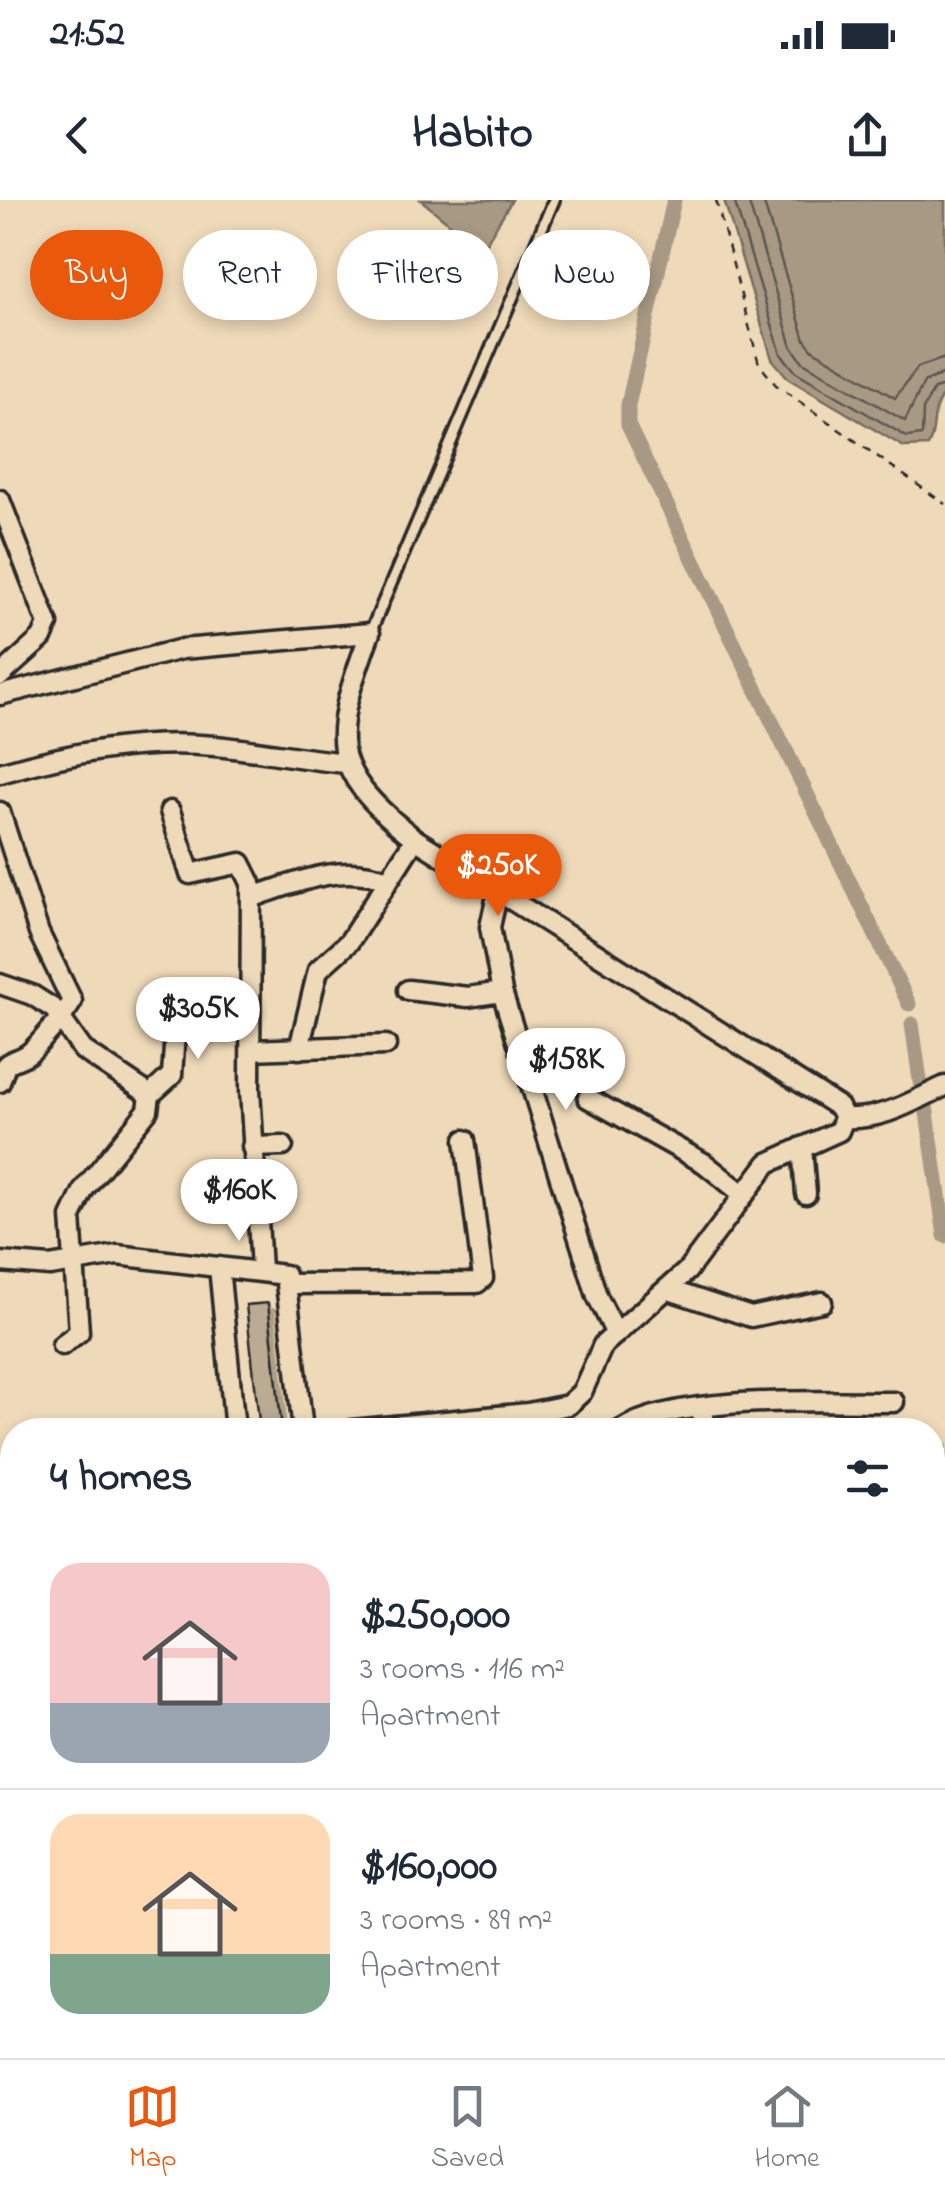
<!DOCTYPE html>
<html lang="en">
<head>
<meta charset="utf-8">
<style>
	:root { --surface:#fff; --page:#f6f6f7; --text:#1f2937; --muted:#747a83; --line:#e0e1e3; --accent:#ea580c }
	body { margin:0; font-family:"Indie Flower",sans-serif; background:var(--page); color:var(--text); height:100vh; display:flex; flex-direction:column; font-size:38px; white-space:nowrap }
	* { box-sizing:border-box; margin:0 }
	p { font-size:32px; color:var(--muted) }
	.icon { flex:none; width:55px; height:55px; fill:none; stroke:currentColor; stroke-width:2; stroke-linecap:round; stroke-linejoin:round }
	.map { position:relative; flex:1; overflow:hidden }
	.details { position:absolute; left:0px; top:1218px; width:945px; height:642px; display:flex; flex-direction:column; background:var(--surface); border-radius:40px 40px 0 0; box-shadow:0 5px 15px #0003 }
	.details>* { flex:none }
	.guide { position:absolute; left:30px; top:30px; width:885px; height:90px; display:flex; gap:20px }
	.price { position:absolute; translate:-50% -85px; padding:0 22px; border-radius:35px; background:#fff; color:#222; font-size:32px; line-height:65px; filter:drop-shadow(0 2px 5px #0008) }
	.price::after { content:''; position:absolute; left:50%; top:60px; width:30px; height:22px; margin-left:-15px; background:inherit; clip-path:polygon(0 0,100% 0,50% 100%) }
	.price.on { background:var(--accent); color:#fff }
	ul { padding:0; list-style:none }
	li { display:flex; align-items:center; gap:30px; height:250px; padding:0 50px }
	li+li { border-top:2px solid var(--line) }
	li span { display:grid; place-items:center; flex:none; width:280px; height:200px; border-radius:30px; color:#555 }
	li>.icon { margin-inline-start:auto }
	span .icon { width:120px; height:120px; fill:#fffc; stroke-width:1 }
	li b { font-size:42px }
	h2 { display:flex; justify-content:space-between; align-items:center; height:120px; padding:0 50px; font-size:42px }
	.pill { padding:0 35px; border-radius:45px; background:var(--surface); box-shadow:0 5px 15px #0003; font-size:35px; line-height:90px }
	.pill.on { background:var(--accent); color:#fff }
	.status { display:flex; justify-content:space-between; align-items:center; height:70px; padding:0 50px; background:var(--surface); direction:ltr }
	.status svg { height:28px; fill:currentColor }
	header { display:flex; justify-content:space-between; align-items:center; height:130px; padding:0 50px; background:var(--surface); font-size:45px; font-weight:700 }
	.dock { display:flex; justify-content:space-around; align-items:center; height:140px; border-top:2px solid var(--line); background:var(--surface); font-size:28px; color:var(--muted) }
	.dock a { display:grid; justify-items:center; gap:5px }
	.dock .on { color:var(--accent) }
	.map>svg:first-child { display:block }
	.built { fill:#dfcbad }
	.water { fill:#a79984; stroke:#756d60; stroke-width:2.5 }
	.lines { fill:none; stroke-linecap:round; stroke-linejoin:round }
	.shore { stroke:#5d574f; stroke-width:2.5 }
	.canal { stroke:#a79984; stroke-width:15 }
	.building { fill:#bbab93; stroke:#2b2b2b; stroke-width:2.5; filter:url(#shadow) }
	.service-casing { stroke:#2b2b2b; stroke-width:16 }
	.minor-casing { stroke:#2b2b2b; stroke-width:25 }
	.tertiary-casing { stroke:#2b2b2b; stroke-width:30 }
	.path { stroke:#2b2b2b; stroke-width:2.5; stroke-dasharray:8 8; stroke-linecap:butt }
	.service { stroke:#eed9b8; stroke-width:9 }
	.minor { stroke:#eed9b8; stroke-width:18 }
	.tertiary { stroke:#eed9b8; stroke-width:22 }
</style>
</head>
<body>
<div class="status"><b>21:52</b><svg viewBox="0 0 49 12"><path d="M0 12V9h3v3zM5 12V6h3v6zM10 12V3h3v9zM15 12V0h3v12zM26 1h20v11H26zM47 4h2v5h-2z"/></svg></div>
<header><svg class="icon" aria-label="back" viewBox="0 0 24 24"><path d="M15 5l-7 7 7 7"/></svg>Habito<svg class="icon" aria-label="share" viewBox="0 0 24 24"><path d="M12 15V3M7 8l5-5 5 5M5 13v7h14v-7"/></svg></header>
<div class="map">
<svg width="945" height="1858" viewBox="0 0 945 1858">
	<defs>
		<filter id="shadow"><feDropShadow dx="6" dy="6" stdDeviation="0" flood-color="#0004"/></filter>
	</defs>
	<rect width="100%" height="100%" fill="#eed9b8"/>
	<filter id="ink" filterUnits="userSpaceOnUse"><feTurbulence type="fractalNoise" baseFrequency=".01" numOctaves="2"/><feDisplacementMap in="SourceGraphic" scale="20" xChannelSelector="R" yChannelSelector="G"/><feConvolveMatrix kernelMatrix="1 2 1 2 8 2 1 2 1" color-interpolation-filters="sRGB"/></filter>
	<g filter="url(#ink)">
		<path class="built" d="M 12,1702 L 12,1795 L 0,1793 L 0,1703 Z"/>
		<g class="water">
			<path d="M 421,0 L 512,0 L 485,45 L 474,44 Z"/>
			<path d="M 724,0 L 945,0 L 945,193 C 929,209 938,228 928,246 L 904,247 L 789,179 L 772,159 Z"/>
			<path d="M 932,1246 L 945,1246 L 945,1562 L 932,1560 Z"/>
		</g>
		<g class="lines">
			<g class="shore">
				<path d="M 734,0 L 781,154 L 796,172 L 907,237 L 922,235 L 923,209 L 934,189 L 945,186"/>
				<path d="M 748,0 L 792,147 L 803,162 L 905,221 L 924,182 L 945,173"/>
				<path d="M 763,0 L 805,140 L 813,150 L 895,198 L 918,167 L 945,158"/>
			</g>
			<g class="canal">
				<path d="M 674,0 L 628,205 L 628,225 L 909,804"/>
				<path d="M 912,824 L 921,887"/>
				<path d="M 926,906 L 945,1036"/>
			</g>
		</g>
		<path class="building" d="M 268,1103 L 282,1230 L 260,1230 L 246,1105 Z"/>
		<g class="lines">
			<g class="service-casing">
				<path id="service" d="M 370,433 L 554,0"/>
			</g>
			<g class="minor-casing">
				<g id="minor">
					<path d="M 0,300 L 48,424 L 42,438 L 0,476"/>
					<path d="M 0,495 L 182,449 L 370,433 C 332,537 323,567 415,639 L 839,907 L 844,918"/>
					<path d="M 0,573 C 69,553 142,539 215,546 C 259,550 302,559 346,563"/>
					<path d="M 170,611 L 190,674 L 241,663 L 251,683 L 250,890 L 261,1069"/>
					<path d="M 0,612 L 39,733 L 72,801 C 70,808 36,848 29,853 C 22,859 13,859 6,865 L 0,882"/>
					<path d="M 498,691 L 490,727 L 502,792 L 597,1096 L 616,1134"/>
					<path d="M 253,697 C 298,682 341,662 388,680"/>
					<path d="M 0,784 L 32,795 L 54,809 L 83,850 L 150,895 L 148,910 L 84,989 L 71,1017 L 79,1132 L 62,1145"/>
					<path d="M 408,790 L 468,797 L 502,792"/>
					<path d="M 299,849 L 318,770 L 349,742 L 415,639"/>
					<path d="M 251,850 L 386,845"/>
					<path d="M 150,895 L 172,875 L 178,793"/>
					<path d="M 588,898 L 704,963 L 744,995"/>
					<path d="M 844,918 C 883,920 911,902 945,886"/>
					<path d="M 252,947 L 283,946"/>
					<path d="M 802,947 L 806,994"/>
					<path d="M 0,1062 L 50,1066 L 117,1055 L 285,1075 L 303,1230"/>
					<path d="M 219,1067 L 235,1230"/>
					<path d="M 289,1084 L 477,1083 L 483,1078 L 465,940"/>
					<path d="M 669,1090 L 751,1117 L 822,1102"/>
					<path d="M 702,1209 L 705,1230"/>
					<path d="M 352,1230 L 528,1213 L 568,1205 L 582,1192 L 603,1145 L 687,1071 L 768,963 L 839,931 L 844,918"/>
					<path d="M 621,1230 C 678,1194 825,1202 894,1202"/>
					<path d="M 12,1485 L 12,1529"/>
					<path d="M 0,1601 L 12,1549"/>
					<path d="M 0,1697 L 12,1695"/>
					<path d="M 475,1848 L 475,1849"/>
					<path d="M 89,1858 L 98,1848"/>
				</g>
			</g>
			<g class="tertiary-casing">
				<g id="tertiary">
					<path d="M 0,1471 L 12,1475"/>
					<path d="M 240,1858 L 241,1848"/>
				</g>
			</g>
			<g class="path">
				<path d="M 716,0 L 759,164 L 776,185 L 945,304"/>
				<path d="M 932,1747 L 945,1745"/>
				<path d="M 738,1858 L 750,1848"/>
			</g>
			<use href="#service" class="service"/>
			<use href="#minor" class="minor"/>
			<use href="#tertiary" class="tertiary"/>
		</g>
	</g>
</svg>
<b class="price on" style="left:498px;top:719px">$250K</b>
<b class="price" style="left:198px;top:862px">$305K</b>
<b class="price" style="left:566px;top:913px">$158K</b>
<b class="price" style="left:239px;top:1044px">$160K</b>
<div class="guide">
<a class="pill on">Buy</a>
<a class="pill">Rent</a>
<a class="pill">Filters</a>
<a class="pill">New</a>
</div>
<section class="details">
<h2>4 homes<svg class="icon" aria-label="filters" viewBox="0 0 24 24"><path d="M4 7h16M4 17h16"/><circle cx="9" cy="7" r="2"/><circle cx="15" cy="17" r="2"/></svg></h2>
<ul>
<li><span style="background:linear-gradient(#f6c9c9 70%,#9aa5b1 0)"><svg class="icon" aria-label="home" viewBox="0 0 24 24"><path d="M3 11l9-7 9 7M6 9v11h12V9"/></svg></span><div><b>$250,000</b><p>3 rooms · 116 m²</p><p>Apartment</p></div></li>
<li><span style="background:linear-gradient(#ffd9b3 70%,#7fa58c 0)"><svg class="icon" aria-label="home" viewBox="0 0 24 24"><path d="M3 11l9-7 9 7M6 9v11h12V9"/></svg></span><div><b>$160,000</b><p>3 rooms · 89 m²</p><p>Apartment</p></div></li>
</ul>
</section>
</div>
<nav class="dock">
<a class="on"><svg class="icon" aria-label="map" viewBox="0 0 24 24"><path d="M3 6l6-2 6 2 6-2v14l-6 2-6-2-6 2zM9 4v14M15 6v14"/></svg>Map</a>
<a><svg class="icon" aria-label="saved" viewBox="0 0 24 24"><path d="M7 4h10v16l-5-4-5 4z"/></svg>Saved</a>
<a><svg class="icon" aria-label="home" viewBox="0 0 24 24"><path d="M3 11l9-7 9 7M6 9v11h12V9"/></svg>Home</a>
</nav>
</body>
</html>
